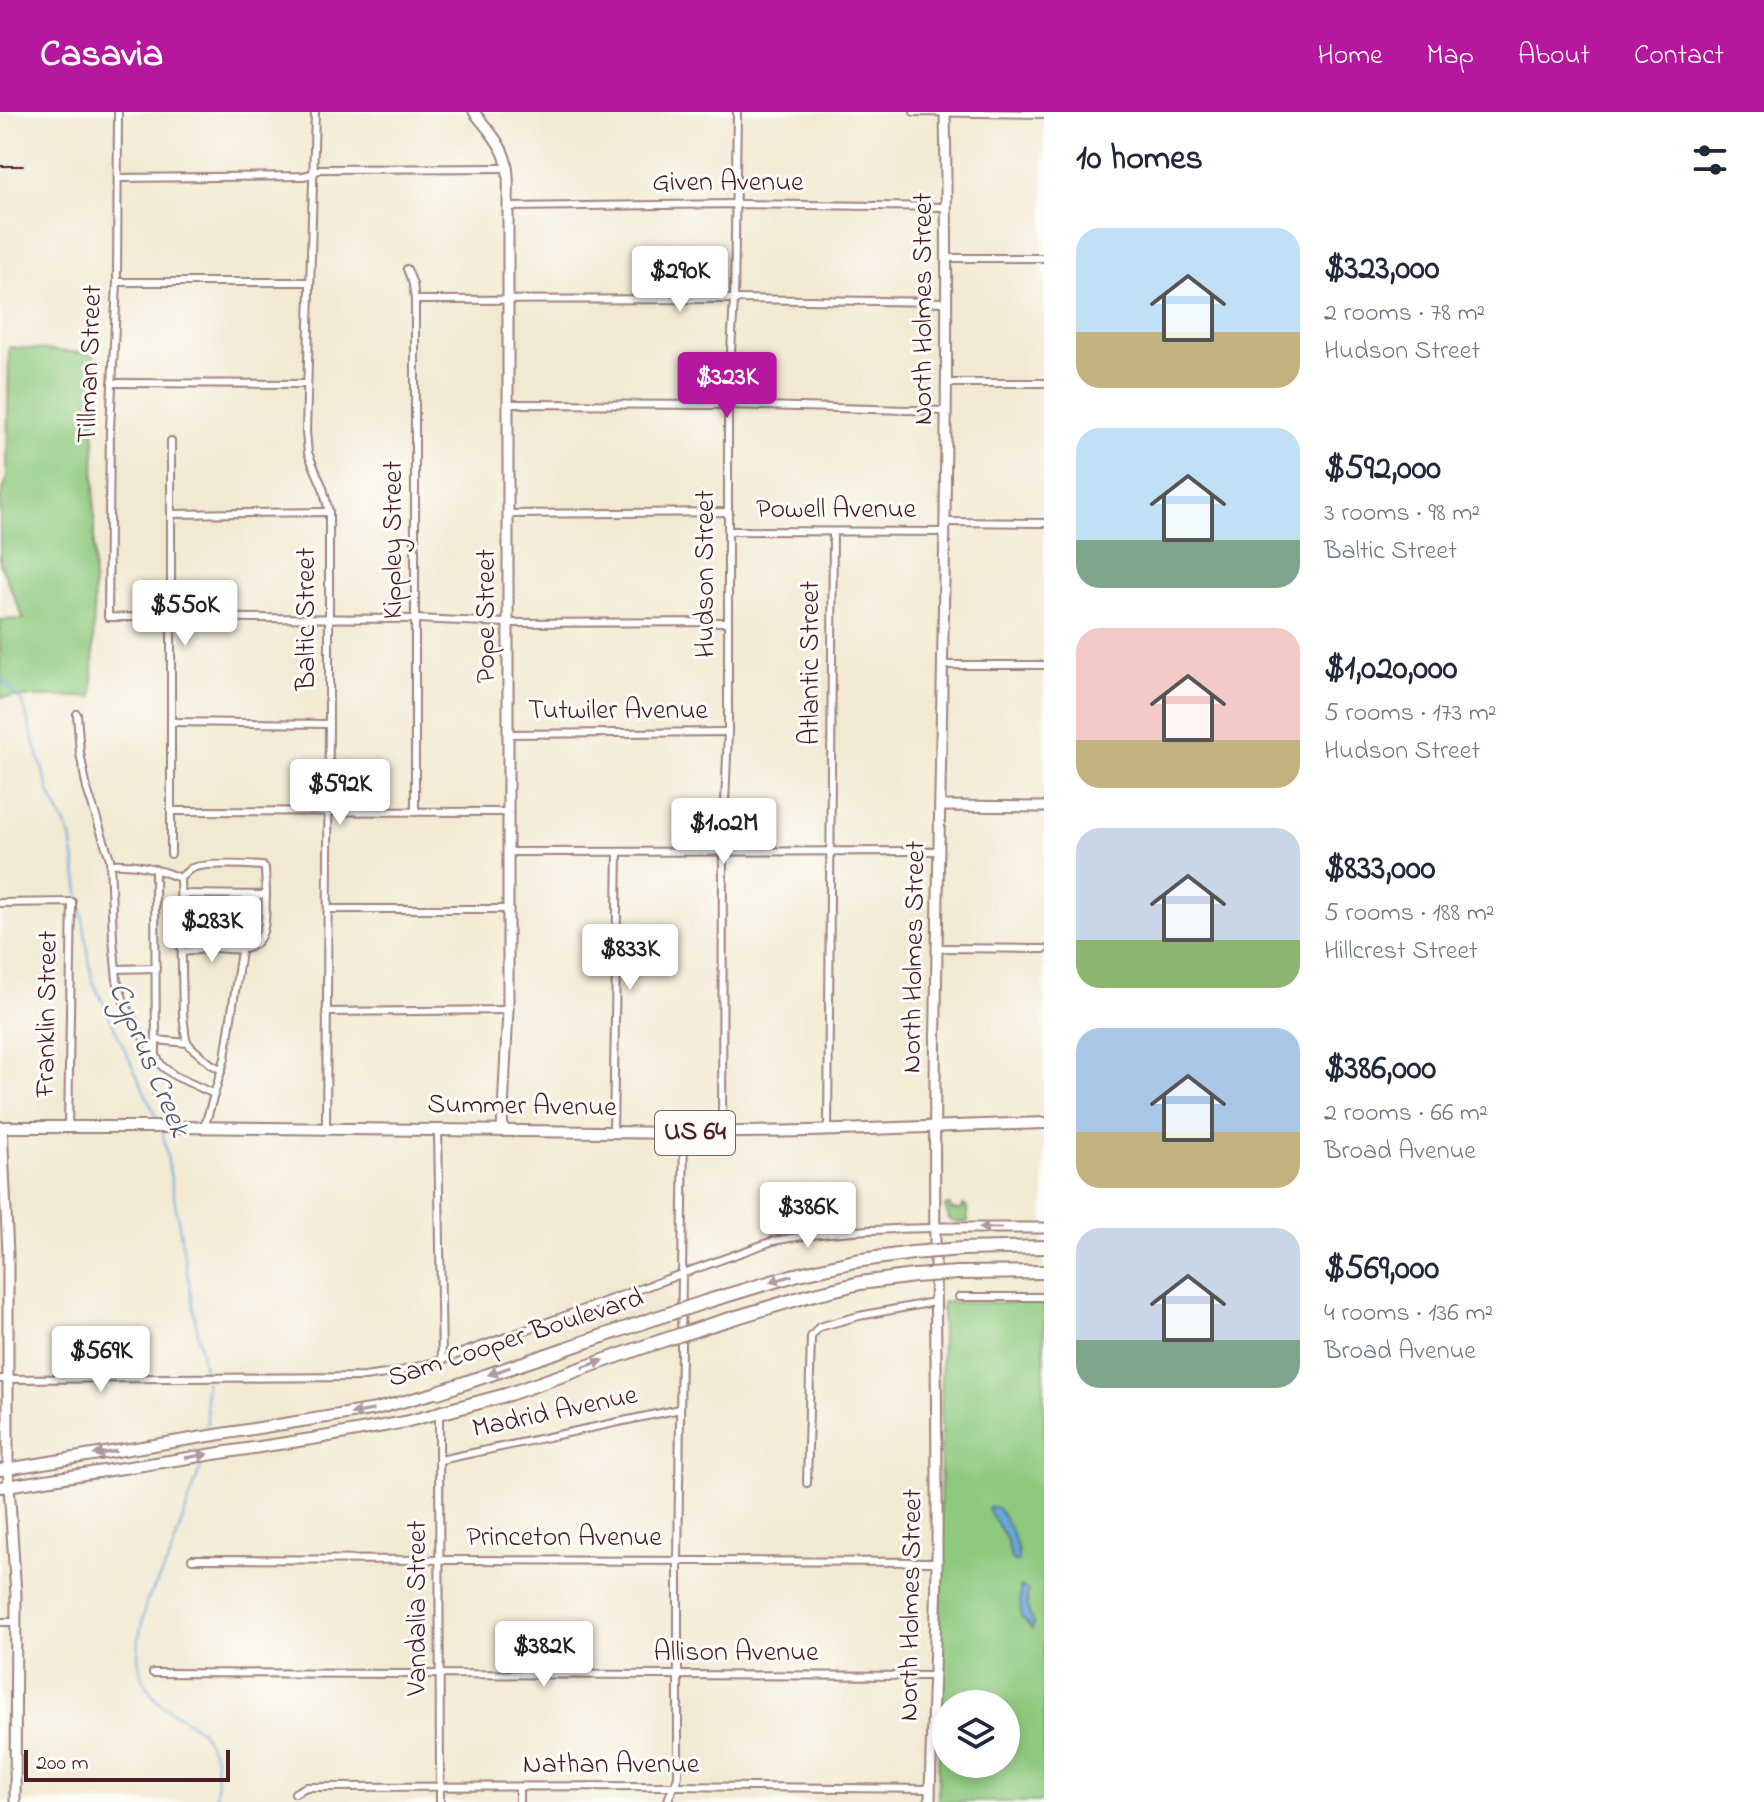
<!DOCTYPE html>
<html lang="en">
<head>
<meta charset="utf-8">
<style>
	:root { --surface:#fff; --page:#f2f2f3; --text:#1f2937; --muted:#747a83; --accent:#b5179e }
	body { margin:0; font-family:"Indie Flower",sans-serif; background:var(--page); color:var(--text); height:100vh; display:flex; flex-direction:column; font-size:30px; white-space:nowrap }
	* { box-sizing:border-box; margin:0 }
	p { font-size:26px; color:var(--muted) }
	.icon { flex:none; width:44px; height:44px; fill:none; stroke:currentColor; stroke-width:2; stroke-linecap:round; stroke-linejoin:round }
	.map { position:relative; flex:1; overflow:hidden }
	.details { display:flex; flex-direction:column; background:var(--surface); width:720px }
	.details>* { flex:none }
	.tools { position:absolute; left:932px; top:1578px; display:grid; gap:16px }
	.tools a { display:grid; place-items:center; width:88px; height:88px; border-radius:50%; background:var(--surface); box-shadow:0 4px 12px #0003; font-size:40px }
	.scale { position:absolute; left:24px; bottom:20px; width:206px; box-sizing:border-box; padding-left:8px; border:4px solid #4a1f2b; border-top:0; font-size:22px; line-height:28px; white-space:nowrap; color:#4a1f2b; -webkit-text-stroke:6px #fdfcf7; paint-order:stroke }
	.price { position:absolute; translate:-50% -68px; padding:0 18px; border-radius:8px; background:#fff; color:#222; font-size:26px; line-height:52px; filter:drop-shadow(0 2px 4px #0008) }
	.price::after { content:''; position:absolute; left:50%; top:48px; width:24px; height:18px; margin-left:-12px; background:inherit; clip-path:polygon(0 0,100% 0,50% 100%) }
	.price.selected { background:var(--accent); color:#fff }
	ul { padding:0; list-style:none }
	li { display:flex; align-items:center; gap:24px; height:200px; padding:0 32px }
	li span { display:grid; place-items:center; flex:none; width:224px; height:160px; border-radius:24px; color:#555 }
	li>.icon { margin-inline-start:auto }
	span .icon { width:96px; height:96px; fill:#fffc; stroke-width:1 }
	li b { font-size:34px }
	h2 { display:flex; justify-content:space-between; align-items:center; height:96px; padding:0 32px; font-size:34px }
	header { display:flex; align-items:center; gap:48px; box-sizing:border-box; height:112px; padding:0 40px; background:var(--accent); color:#fff }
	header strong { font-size:38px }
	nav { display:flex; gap:44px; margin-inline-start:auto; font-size:28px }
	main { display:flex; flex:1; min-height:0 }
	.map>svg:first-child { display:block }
	.green { fill:#8dc97e; stroke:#6c7454; stroke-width:2; fill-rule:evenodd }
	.water { fill:#66a9db; stroke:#586483; stroke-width:2 }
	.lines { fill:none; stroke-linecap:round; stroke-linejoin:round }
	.stream { stroke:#66a9db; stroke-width:2 }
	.street-casing { stroke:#9e847e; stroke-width:10 }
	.secondary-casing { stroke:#9e847e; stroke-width:13 }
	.primary-casing { stroke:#9e847e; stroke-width:14 }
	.highway-casing { stroke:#9e847e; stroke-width:16 }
	.street { stroke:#fff; stroke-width:6 }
	.secondary { stroke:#fff; stroke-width:9 }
	.primary { stroke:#fff; stroke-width:10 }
	.highway { stroke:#fff; stroke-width:12 }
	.rail { stroke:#4a1f2b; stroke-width:2 }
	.highway-bridge-casing { stroke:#9e847e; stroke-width:16; stroke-linecap:butt }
	.highway-bridge { stroke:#fff; stroke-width:12 }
	.oneway { fill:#ae9aa0 }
	.labels { text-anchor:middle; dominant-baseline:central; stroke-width:6; stroke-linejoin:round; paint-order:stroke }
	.shield { fill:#fdfcf7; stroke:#806168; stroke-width:2 }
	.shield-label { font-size:26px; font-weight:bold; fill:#4a1f2b }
	.street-label { font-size:28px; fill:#4a1f2b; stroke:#fdfcf7 }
	.water-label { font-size:30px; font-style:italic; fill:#555671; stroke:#fdfcf7 }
</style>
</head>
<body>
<header>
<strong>Casavia</strong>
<nav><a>Home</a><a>Map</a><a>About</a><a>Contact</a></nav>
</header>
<main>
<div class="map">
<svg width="1044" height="1690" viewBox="0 0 1044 1690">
	<rect width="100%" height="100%" fill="#fdfcf7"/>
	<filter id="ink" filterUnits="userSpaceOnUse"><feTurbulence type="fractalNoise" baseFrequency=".0125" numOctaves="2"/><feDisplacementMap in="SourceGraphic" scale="16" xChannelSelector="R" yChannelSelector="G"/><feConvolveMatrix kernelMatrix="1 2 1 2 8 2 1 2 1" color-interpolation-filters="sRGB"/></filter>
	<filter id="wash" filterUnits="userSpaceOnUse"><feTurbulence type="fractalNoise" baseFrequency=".006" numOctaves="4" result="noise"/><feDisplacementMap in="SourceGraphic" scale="32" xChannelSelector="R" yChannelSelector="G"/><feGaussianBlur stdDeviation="1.8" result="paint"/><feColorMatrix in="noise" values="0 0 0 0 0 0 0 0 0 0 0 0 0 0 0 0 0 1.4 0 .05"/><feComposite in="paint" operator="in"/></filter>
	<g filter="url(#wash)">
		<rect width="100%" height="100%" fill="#f2e9d2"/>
		<g class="green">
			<path d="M 9,235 L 95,242 L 93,585 L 0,585 L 0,508 L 24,507 L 0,452 L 0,389 L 7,366 Z"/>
			<path d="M 950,1093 L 951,1098 L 962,1098 L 963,1093 L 967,1095 L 968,1110 L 954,1110 L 948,1107 L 945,1094 Z"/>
			<path d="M 942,1190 L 1044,1191 L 1044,1690 L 938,1690 ZM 946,1592 L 1006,1592 L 1006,1652 L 946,1652 Z"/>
		</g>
		<g class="water">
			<path d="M 990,1395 L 998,1396 C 1008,1412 1019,1430 1018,1449 L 1015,1450 L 1011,1446 L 1007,1428 L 988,1397 Z"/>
			<path d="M 1020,1476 L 1023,1476 L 1028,1479 C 1025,1491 1029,1503 1034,1514 L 1032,1517 L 1021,1505 Z"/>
		</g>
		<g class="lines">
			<g class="stream">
				<path d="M 0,566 L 22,590 L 50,682 L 71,725 L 92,867 L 159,1011"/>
				<path d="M 163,1021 L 205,1263"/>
				<path d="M 205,1269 L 207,1313"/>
				<path d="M 201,1354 L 169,1448 L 146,1491 L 139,1526 L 138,1547 L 142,1566 L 153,1584 L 162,1593 L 201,1618 L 215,1645 L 217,1671 L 216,1690"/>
			</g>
		</g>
	</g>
	<g filter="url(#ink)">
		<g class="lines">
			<g class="street-casing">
				<g id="street">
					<path d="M 118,0 L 117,170 L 110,317 L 108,505 L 416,507 L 508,511 L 728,510"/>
					<path d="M 315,0 L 306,320 L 308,341 L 323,376 L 329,400 L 329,612 L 326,1017"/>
					<path d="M 914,0 L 1044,2"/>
					<path d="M 118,66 L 303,64 L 312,62 L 320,57 L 507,56"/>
					<path d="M 508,95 L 736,92 L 947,95"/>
					<path d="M 946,146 L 1044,146"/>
					<path d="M 407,157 L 413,172 L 415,188 L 415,700"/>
					<path d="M 117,170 L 310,170"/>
					<path d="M 415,188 L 734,187 L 946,190"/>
					<path d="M 112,271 L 307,272"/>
					<path d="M 946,271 L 1044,271"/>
					<path d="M 509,292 L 728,293 L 945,299"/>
					<path d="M 171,402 L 329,400"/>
					<path d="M 509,402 L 729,400"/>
					<path d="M 944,410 L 1044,411"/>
					<path d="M 728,419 L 944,420"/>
					<path d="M 942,553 L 1044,553"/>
					<path d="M 77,602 L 80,641 L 87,677 L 110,747 L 113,827 L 117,868 L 124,890 L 139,919 L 163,955 L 175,964 L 214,982"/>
					<path d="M 171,610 L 329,612"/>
					<path d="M 509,622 L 728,620"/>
					<path d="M 171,699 L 509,700"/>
					<path d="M 508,740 L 939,739"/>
					<path d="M 171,742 L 171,329"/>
					<path d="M 111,752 C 136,750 157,757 180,766"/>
					<path d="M 155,757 L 156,946"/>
					<path d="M 180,766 L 183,902 L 186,928 L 191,935 L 211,952 L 222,958"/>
					<path d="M 180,766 C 181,765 189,758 190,757 C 203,750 247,753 263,754 L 265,756 L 266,783"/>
					<path d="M 181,782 L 266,783 C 265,796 267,815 260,826 C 250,843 229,836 213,836 C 203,837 192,839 182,840"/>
					<path d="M 0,791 L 72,790 L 68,1015"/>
					<path d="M 328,797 L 508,797"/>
					<path d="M 938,836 L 1044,837"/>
					<path d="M 116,857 L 156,856"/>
					<path d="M 326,900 L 508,898"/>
					<path d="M 156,928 L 188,931"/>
					<path d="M 204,1016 L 225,946 L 241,839"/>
					<path d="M 438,1018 L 442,1248"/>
					<path d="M 828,1019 L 833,420"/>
					<path d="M 613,1020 L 618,740"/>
					<path d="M 722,1021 L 723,739 L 728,620 L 728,293 L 734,187 L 737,0"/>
					<path d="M 959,1185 L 1044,1185"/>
					<path d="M 0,1267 L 364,1265 L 393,1261 L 442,1248 L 773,1129 C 827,1119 880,1117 935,1116"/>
					<path d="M 439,1302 L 440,1690"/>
					<path d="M 440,1348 L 680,1297"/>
					<path d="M 807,1371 L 811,1225 L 819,1215 L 859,1204 L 934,1190"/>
					<path d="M 192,1447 L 937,1450"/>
					<path d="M 0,1510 L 16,1510"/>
					<path d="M 153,1561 L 935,1564"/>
					<path d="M 295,1681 L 306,1675 L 675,1674 L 930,1677"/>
					<path d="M 519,1690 L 519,1675"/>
					<path d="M 668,1690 C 669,1679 677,1674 678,1663 L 678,1448 L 684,1021"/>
				</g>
			</g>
			<g class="secondary-casing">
				<g id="secondary">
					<path d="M 474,0 C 484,13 498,27 504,43 C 510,58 508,78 508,95 L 508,898 L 502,1019"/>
					<path d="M 940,694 L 1044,695"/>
					<path d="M 2,1015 L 8,1142 L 8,1357 L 16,1483 L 15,1690"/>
					<path d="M 935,1116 L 1044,1116"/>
					<path d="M 930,1690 C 931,1611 936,1532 937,1452 C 938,1291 933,1130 935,968 C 939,646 951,323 945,0"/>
				</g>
			</g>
			<g class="primary-casing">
				<g id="primary">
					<path d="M 0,1015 L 176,1015 L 684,1021 L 810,1019 L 1044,1011"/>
					<path d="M 0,1358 L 376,1297 L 438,1280"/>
					<path d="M 0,1375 L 318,1326 L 405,1310 L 439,1301"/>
				</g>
			</g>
			<g class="highway-casing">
				<g id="highway">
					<path d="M 962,1137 L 1044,1135"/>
					<path d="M 958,1161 L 1044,1160"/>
					<path d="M 705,1190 L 795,1163 L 855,1149 L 912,1141"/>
					<path d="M 710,1213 L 807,1184 L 860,1171 L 914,1164"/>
					<path d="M 438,1280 L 653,1207"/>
					<path d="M 439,1301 L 506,1283 L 652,1232"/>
				</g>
			</g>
			<use href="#street" class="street"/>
			<use href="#secondary" class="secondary"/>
			<use href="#primary" class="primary"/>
			<use href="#highway" class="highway"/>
			<path class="rail" d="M 0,54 L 23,54"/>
			<g class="highway-bridge-casing">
				<g id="highway-bridge">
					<path d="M 912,1141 L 962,1137"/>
					<path d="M 914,1164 L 958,1161"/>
					<path d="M 653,1207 L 705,1190"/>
					<path d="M 652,1232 L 710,1213"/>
				</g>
			</g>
			<use href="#highway-bridge" class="highway-bridge"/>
		</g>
		<defs><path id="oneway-solid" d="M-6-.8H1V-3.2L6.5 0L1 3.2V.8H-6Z" transform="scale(2)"/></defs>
		<g class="oneway">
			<use href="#oneway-solid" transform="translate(990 1116) rotate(-180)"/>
			<use href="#oneway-solid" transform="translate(781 1167) rotate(163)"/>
			<use href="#oneway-solid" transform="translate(593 1252) rotate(-19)"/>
			<use href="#oneway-solid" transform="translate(499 1259) rotate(161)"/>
			<use href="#oneway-solid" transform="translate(362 1300) rotate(170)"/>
			<use href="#oneway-solid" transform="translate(105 1341) rotate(171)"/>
			<use href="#oneway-solid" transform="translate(197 1344) rotate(-9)"/>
		</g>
	</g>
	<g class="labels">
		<rect class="shield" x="655" y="999" width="80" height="44" rx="6"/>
		<g class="shield-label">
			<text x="695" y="1021">US 64</text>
		</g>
		<g class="street-label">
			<text x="728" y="71">Given Avenue</text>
			<text transform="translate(924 197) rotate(-90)">North Holmes Street</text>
			<text transform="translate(91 252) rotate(-88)">Tillman Street</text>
			<text x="836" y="398">Powell Avenue</text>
			<text transform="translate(394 428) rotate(-90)">Kippley Street</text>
			<text transform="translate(706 462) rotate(-90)">Hudson Street</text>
			<text transform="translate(487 504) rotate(-90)">Pope Street</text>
			<text transform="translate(307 507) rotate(-90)">Baltic Street</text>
			<text transform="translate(811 551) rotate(-90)">Atlantic Street</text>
			<text x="618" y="599">Tutwiler Avenue</text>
			<text transform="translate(915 845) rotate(-89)">North Holmes Street</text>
			<text transform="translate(48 902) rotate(-89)">Franklin Street</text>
			<text transform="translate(522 995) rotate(1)">Summer Avenue</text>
			<text transform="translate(516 1227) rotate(-18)">Sam Cooper Boulevard</text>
			<text transform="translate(555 1301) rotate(-12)">Madrid Avenue</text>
			<text x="564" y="1426">Princeton Avenue</text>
			<text transform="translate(912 1493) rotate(-89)">North Holmes Street</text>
			<text transform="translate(418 1496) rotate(-90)">Vandalia Street</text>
			<text x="736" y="1541">Allison Avenue</text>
			<text x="611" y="1653">Nathan Avenue</text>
		</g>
		<g class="water-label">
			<text transform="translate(148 948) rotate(67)">Cyprus Creek</text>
		</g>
	</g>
</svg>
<div class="tools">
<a><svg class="icon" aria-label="layers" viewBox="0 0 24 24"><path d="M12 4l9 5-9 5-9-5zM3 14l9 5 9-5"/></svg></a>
</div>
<div class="scale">200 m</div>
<b class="price" style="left:680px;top:202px">$290K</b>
<b class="price selected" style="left:727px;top:308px">$323K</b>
<b class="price" style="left:185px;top:536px">$550K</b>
<b class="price" style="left:340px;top:715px">$592K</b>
<b class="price" style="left:724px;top:754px">$1.02M</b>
<b class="price" style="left:212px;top:852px">$283K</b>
<b class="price" style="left:630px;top:880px">$833K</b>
<b class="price" style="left:808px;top:1138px">$386K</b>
<b class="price" style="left:101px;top:1282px">$569K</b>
<b class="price" style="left:544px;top:1577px">$382K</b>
</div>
<section class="details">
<h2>10 homes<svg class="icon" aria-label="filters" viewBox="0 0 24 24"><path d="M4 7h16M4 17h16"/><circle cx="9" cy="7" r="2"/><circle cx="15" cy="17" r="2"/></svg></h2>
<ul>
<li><span style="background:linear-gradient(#bfe0f5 65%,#c2b280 0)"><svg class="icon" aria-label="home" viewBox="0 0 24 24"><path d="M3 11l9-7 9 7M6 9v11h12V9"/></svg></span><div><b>$323,000</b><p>2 rooms · 78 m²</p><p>Hudson Street</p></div></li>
<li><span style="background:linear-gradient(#bfe0f5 70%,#7fa58c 0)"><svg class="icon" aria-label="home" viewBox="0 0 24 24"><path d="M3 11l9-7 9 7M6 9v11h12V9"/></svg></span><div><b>$592,000</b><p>3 rooms · 98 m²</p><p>Baltic Street</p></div></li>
<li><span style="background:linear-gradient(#f6c9c9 70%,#c2b280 0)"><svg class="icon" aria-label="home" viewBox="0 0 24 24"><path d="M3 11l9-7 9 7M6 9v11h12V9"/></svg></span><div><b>$1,020,000</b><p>5 rooms · 173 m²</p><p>Hudson Street</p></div></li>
<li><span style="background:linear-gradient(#c9d6e8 70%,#8fb573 0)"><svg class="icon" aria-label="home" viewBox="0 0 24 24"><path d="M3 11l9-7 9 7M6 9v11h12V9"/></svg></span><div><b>$833,000</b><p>5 rooms · 188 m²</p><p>Hillcrest Street</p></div></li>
<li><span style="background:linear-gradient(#a9c7e8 65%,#c2b280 0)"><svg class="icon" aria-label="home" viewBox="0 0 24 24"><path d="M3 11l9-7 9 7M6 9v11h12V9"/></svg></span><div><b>$386,000</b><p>2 rooms · 66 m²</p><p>Broad Avenue</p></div></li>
<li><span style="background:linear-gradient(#c9d6e8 70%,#7fa58c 0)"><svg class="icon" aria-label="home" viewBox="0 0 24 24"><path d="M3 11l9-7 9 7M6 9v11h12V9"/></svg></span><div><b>$569,000</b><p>4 rooms · 136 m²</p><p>Broad Avenue</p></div></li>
</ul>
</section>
</main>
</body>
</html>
